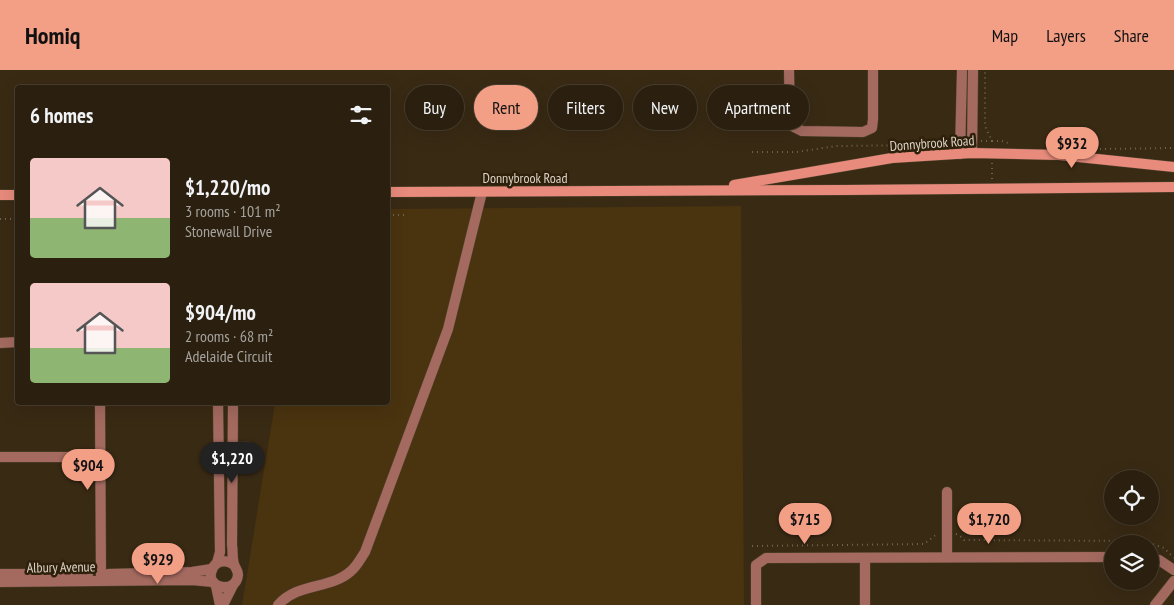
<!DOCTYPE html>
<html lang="en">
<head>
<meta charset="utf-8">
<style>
	:root { --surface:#2b200f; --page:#332818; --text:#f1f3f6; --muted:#a6a39e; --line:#473e2f; --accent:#f39f85 }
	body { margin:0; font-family:"PT Sans Narrow",sans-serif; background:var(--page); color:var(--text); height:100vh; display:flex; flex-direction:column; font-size:19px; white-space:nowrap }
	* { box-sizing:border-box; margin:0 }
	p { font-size:16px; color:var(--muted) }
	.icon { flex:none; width:28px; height:28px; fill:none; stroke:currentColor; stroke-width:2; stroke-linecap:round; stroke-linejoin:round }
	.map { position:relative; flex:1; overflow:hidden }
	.sheet { position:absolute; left:15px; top:15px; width:375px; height:320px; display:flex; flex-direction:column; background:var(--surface); border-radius:5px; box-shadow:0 5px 20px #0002,0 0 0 1px var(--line) }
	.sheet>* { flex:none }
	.top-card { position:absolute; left:405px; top:15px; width:475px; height:45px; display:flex; gap:10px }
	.tools { position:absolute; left:1104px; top:400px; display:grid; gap:10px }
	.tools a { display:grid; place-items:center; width:55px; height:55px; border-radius:50%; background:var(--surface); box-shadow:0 5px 20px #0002,0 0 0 1px var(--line); font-size:25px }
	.price { position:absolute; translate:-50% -42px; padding:0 11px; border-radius:18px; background:var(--accent); color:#111; font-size:16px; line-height:32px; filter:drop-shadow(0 1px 2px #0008) }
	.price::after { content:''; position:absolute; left:50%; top:30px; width:15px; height:11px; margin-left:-8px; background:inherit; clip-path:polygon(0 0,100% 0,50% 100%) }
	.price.current { background:#222; color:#fff }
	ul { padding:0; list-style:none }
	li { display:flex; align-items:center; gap:15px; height:125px; padding:0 15px }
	li span { display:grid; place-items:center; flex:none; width:140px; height:100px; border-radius:5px; color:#555 }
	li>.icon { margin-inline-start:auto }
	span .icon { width:60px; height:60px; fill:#fffc; stroke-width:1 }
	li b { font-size:21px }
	h2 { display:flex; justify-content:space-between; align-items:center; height:60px; padding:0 15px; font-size:21px }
	.chip { padding:0 18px; border-radius:22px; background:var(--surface); box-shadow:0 5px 20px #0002,0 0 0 1px var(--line); font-size:18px; line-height:45px }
	.chip.current { background:var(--accent); color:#111 }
	header { display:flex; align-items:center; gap:30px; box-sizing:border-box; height:70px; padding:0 25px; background:var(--accent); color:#111 }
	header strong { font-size:24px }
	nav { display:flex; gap:28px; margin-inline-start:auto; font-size:18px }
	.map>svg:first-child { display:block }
	.green { fill:#4a330f }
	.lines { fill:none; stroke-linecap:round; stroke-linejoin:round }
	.minor-casing { stroke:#534530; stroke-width:11 }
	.tertiary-casing { stroke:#534530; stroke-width:11 }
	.secondary-casing { stroke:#534530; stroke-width:11 }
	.path { stroke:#70624f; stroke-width:2; stroke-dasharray:1 4; stroke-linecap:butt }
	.minor { stroke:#a46a60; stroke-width:10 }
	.tertiary { stroke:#a46a60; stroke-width:10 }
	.secondary { stroke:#e88b7c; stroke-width:10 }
	.labels { text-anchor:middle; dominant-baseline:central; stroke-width:5; stroke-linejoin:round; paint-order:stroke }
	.street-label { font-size:14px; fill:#ddd3c6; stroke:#2e200a }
</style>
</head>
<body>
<header>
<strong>Homiq</strong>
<nav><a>Map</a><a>Layers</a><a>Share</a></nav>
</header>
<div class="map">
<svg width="1174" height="535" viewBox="0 0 1174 535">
	<rect width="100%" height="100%" fill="#392a14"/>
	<path class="green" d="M 741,136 L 744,535 L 242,535 L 275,333 L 388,332 L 388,139 Z"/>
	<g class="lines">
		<g class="minor-casing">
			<g id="minor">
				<path d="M 789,0 L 790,55 L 802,61 L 863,62 L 872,58 L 873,49 L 873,0"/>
				<path d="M 0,273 L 18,272"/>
				<path d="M 100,332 L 101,510"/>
				<path d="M 218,378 L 248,377"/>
				<path d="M 0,387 L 100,387"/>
				<path d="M 947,487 L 947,422"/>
				<path d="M 1150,489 L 1159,490 L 1174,500"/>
				<path d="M 216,516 L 220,535"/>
				<path d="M 223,535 L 233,515"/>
				<path d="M 278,535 C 298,512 330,520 351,501 C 357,496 361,488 365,482 L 448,259 L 482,122"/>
				<path d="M 756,535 L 756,495 L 766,488 L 1112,487"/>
				<path d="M 865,535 L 865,488"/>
			</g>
		</g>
		<g class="tertiary-casing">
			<g id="tertiary">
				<path d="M 972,83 L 973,0"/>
				<path d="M 960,84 L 962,0"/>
				<path d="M 233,332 L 232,475 C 233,481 232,488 234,494 C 235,498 238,500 238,505 C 236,525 204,518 212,500 C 215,490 227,489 234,495"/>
				<path d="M 217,493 L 220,482 L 218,332"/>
				<path d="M 0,504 L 88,504"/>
				<path d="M 108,504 L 192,502 L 212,499"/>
				<path d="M 0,512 L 192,510 L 213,512"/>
				<path d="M 1155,535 L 1174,511"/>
			</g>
		</g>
		<g class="secondary-casing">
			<g id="secondary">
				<path d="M 734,115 L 892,88 L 972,83 L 1059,85 L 1174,97"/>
				<path d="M 388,122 L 843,120 L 1174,117"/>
				<path d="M 0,125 L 18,125"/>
			</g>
		</g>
		<g class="path">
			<path d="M 981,71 L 992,71 L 985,56 L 985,0"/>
			<path d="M 992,71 L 1002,71 L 1011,74"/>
			<path d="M 934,75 L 943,72 L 951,72"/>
			<path d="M 1100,79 L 1174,78"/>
			<path d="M 752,82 L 797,82 L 836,76 L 929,75"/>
			<path d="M 992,93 L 992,109"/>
			<path d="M 388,145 L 406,145"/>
			<path d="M 0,149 L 18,149"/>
			<path d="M 956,464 L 959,465 L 964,470 L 1144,471 L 1164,478 L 1174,488"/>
			<path d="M 752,476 L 924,474 L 937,464"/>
		</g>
		<use href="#minor" class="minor"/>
		<use href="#tertiary" class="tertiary"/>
		<use href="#secondary" class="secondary"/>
	</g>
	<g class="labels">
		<g class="street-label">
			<text transform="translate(932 73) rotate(-4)">Donnybrook Road</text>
			<text x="525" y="108">Donnybrook Road</text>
			<text transform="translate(61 497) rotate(-1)">Albury Avenue</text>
		</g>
	</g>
</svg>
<div class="tools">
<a><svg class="icon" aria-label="locate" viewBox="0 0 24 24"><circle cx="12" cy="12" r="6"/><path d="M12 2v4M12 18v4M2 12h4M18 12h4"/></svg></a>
<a><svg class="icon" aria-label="layers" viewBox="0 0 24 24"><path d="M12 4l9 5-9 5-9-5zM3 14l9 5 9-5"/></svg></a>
</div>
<b class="price" style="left:1072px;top:99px">$932</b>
<b class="price current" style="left:232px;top:414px">$1,220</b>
<b class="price" style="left:88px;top:421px">$904</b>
<b class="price" style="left:805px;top:475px">$715</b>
<b class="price" style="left:989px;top:475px">$1,720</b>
<b class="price" style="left:158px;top:515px">$929</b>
<div class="top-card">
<a class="chip">Buy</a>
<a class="chip current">Rent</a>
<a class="chip">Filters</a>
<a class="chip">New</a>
<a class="chip">Apartment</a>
</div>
<section class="sheet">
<h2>6 homes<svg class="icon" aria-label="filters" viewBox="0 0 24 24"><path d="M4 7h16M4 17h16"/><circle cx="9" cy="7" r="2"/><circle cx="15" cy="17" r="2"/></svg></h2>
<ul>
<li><span style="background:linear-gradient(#f6c9c9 60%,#8fb573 0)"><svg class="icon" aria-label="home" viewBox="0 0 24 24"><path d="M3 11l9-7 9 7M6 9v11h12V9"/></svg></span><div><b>$1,220/mo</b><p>3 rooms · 101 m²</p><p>Stonewall Drive</p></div></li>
<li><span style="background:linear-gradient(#f6c9c9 65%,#8fb573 0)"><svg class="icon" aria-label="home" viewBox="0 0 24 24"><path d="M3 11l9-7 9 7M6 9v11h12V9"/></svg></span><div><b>$904/mo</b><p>2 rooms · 68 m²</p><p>Adelaide Circuit</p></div></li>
</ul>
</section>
</div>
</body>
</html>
